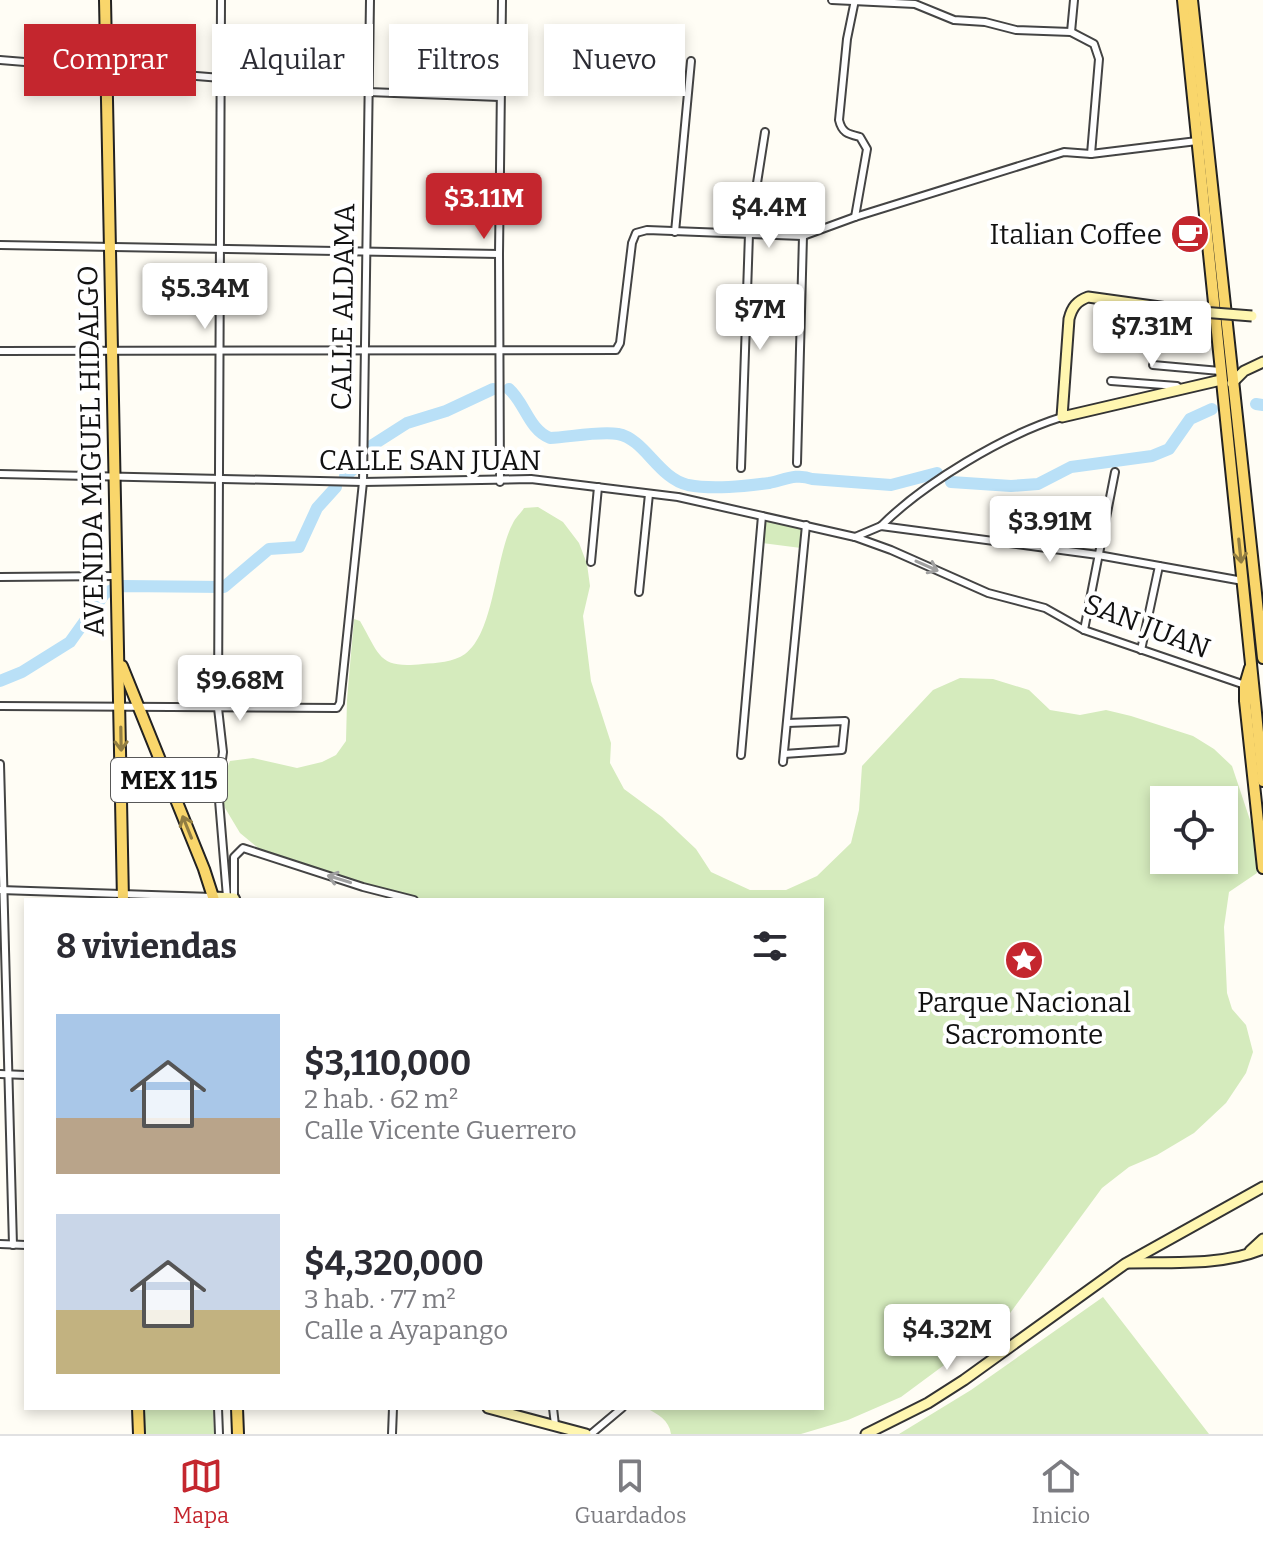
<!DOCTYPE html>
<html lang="es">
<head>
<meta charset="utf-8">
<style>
	:root { --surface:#fff; --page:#f7f7f7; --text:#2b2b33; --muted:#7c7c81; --line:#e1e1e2; --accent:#c4262e }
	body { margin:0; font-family:Bitter,serif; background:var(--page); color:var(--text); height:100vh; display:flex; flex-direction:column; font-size:30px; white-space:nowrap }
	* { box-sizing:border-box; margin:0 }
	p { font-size:26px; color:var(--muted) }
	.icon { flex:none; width:44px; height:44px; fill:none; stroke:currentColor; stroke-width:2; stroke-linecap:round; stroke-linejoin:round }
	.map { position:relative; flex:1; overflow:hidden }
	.panel { position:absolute; left:24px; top:898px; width:800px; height:512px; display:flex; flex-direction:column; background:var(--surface); border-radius:0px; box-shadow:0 4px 12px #0003 }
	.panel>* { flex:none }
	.guide { position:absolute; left:24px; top:24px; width:800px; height:72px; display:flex; gap:16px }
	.fabs { position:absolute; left:1150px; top:786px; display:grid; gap:16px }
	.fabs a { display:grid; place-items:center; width:88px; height:88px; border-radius:0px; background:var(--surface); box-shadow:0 4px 12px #0003; font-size:40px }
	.price { position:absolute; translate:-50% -68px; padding:0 18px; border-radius:8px; background:#fff; color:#222; font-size:26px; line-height:52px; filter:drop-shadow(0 2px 4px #0008) }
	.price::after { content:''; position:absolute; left:50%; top:48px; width:24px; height:18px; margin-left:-12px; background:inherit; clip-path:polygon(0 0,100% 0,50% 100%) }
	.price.on { background:var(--accent); color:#fff }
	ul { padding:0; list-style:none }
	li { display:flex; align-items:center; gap:24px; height:200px; padding:0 32px }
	li span { display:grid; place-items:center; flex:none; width:224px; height:160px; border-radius:0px; color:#555 }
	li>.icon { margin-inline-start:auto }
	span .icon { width:96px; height:96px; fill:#fffc; stroke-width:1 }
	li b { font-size:34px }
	h2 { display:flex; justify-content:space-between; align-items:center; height:96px; padding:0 32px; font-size:34px }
	.chip { padding:0 28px; border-radius:0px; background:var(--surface); box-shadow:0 4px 12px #0003; font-size:28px; line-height:72px }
	.chip.on { background:var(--accent); color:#fff }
	.dock { display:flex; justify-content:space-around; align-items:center; height:112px; border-top:2px solid var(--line); background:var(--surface); font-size:22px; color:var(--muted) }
	.dock a { display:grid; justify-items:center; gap:4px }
	.dock .on { color:var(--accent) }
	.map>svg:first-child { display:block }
	.green { fill:#d5ebbd; fill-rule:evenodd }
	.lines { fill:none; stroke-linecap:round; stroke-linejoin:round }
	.river { stroke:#b9e0f7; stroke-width:12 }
	.street-casing { stroke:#444; stroke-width:10 }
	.secondary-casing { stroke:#333; stroke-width:13 }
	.primary-casing { stroke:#222; stroke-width:14 }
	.street { stroke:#fff; stroke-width:6 }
	.secondary { stroke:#fff6b0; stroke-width:9 }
	.primary { stroke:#f9d66b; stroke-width:10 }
	.secondary-bridge-casing { stroke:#333; stroke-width:13; stroke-linecap:butt }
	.secondary-bridge { stroke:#fff6b0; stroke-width:9 }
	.oneway { stroke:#917d42 }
	.oneway2 { stroke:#a0a0a0 }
	.labels { text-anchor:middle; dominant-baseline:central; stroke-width:8; stroke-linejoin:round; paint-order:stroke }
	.shield { fill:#fff; stroke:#585858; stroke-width:2 }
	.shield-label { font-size:26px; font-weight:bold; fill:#111 }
	.poi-label { font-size:28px; fill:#111; stroke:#fff; text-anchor:end }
	.street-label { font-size:28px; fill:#111; stroke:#fff }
</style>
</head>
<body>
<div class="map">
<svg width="1263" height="1434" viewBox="0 0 1263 1434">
	<rect width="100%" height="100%" fill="#fffdf5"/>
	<g class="green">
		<path d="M 538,507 L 563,522 L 579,543 L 587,564 L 590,586 L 583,616 L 591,681 L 611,743 L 610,763 L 624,789 L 662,817 L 696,849 L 711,872 L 750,890 L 786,890 L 817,876 L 851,843 L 859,810 L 862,766 L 933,690 L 960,678 L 993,679 L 1029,690 L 1050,710 L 1080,715 L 1106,710 L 1131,716 L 1193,736 L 1214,749 L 1232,766 L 1252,826 L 1257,873 L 1229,892 L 1224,927 L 1227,993 L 1232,1009 L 1246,1025 L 1253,1052 L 1246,1073 L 1226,1103 L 1194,1133 L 1157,1155 L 1129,1167 L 1102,1188 L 1005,1320 L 901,1397 L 848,1420 L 801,1434 L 671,1434 C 669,1420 658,1414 646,1408 L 822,1408 L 822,900 L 412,900 L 270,856 L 257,847 L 240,833 L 225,808 L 220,793 L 220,786 L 230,761 L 253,758 L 297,768 L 322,762 L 336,755 L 346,741 L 347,700 L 354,619 L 360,621 C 380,656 379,669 423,664 C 436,663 454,662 465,654 C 495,632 495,556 513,523 C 515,518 521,513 524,508 ZM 1164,800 L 1224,800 L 1224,860 L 1164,860 Z"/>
		<path d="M 764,519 L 803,528 L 801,548 L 762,543 Z"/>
		<path d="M 1103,1297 L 1209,1434 L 899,1434 L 971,1390 Z"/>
		<path d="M 141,1408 L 213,1408 L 214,1434 L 143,1434 Z"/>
	</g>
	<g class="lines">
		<g class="river">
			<path d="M 509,389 C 525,403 529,430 550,438 C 570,437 599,431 618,434 C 645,439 658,478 688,485 C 713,490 745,486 769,483 C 784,480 797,473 812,479 L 891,485 L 937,473"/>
			<path d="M 1256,404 L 1263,405"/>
			<path d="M 371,446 L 407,423 L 446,411 L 493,389"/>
			<path d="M 345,476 L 356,467"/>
			<path d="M 951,482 L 1011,486 L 1038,484 L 1071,467 L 1152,456 L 1169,449 L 1190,419 L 1212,409"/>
			<path d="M 0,681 L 22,672 L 70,642 L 105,593 L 122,586 L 224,587 L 269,549 L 299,547 L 317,508 L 336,487"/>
		</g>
		<g class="street-casing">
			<g id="street">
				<path d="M 221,0 L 218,708 L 223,752 L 218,788 L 227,897"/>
				<path d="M 832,0 L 915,4 L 954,20 L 985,22 L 1016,30 L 1071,32 L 1094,44 L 1099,59 L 1091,154"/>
				<path d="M 855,0 L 847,39 L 839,120 C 842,133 848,134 860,137 L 867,149 L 855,217"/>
				<path d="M 1071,32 L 1074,0"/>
				<path d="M 0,60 L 221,78 L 358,86 L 368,92 L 500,97"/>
				<path d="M 675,232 L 691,61"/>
				<path d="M 0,245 L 499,254"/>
				<path d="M 0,351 L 616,350 L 620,343 L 632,243 L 636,233 L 647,230 L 803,236 L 855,217 L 1064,152 L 1091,154 L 1197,141"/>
				<path d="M 1153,365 L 1220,371"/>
				<path d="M 1111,381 L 1177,386 L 1182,390"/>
				<path d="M 797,463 L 803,236"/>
				<path d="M 741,468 L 749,234 L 765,132"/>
				<path d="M 0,474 L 363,482 L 531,479 L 678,497 L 855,537 L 891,550 L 988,593 L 1045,608 L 1084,630 L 1245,685"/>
				<path d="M 500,482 L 499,254 L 502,0"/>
				<path d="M 881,526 C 924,483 1004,435 1062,417"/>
				<path d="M 855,537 L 881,526 L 1098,555 L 1243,581"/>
				<path d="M 591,562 L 598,487"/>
				<path d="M 0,577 L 116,576"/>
				<path d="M 639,592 L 649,494"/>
				<path d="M 1084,630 L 1115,472"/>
				<path d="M 1141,650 L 1159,566"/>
				<path d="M 0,706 L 337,708 L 340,703 L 363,482 L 370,0"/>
				<path d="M 784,754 L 842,750 L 845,721 L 787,723"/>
				<path d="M 741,755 L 762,516"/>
				<path d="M 783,762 L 806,525"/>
				<path d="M 0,764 L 13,1245"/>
				<path d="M 0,890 L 212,897"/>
				<path d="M 234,898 L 234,857 L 243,848 L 363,887 L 414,900"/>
				<path d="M 0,1074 L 26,1075"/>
				<path d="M 0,1244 L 26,1245"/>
				<path d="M 218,1408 L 219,1434"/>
				<path d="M 553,1408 L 555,1425"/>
				<path d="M 392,1434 L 393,1408"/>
				<path d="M 591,1434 L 622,1408"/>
			</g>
		</g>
		<g class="secondary-casing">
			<g id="secondary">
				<path d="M 1189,311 L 1088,297 C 1077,301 1072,307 1069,319 L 1062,417 L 1221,380"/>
				<path d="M 1232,383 L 1244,371 L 1263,362"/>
				<path d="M 213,897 L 234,898 L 235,900"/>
				<path d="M 1250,1251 L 1263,1239"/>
				<path d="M 1128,1263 C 1172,1262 1222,1266 1263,1249"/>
				<path d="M 488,1408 L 586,1434"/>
				<path d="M 866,1434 L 928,1403 L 964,1380 L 1125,1264 L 1263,1187"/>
			</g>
		</g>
		<g class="primary-casing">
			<g id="primary">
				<path d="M 105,0 L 123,900"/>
				<path d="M 1183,0 L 1263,781"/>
				<path d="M 1192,0 L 1263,658"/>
				<path d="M 122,666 L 204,869 L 214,900"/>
				<path d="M 1250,668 L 1245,685 L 1245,701 L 1263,868"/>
				<path d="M 138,1408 L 139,1434"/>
				<path d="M 237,1408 L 238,1434"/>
			</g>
		</g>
		<use href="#street" class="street"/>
		<use href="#secondary" class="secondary"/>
		<use href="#primary" class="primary"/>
		<g class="secondary-bridge-casing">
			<path id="secondary-bridge" d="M 1189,311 L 1252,316"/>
		</g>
		<use href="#secondary-bridge" class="secondary-bridge"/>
	</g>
	<defs><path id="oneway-shaft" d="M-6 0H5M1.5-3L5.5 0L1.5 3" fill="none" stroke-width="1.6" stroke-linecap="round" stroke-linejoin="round" transform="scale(2)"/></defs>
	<g class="oneway">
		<use href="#oneway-shaft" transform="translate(1240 551) rotate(84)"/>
		<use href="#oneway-shaft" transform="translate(121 739) rotate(89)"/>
		<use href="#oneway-shaft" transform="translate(187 827) rotate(-112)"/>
	</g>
	<g class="oneway2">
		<use href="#oneway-shaft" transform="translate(927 566) rotate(24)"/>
		<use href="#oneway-shaft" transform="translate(339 879) rotate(-163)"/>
	</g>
	<defs>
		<g id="cafe-disc" transform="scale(2)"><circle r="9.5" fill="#c4262e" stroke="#fff"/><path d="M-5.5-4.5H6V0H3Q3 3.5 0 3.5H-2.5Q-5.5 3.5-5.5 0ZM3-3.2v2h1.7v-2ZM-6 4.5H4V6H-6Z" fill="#fff"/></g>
		<g id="sight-disc" transform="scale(2)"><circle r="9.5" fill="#c4262e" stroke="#fff"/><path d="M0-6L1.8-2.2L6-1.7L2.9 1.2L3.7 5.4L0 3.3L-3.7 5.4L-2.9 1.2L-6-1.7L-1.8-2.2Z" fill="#fff"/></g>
	</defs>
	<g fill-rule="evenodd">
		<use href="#cafe-disc" x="1190" y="234"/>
		<use href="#sight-disc" x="1024" y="960"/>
	</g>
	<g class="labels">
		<rect class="shield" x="111" y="758" width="116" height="44" rx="6"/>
		<g class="shield-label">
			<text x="169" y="780">MEX 115</text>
		</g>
		<g class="poi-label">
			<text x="1162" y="234">Italian Coffee</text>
			<text x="1024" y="1002" text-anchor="middle">Parque Nacional<tspan x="1024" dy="32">Sacromonte</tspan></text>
		</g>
		<g class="street-label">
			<text transform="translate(343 307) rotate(-89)">CALLE ALDAMA</text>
			<text transform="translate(91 451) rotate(-91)">AVENIDA MIGUEL HIDALGO</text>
			<text x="430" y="460">CALLE SAN JUAN</text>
			<text transform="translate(1147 626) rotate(21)">SAN JUAN</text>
		</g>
	</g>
</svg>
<div class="fabs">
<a><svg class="icon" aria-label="locate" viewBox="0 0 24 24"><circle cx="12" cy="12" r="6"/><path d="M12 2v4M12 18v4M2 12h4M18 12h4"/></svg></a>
</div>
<b class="price on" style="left:484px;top:241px">$3.11M</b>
<b class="price" style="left:769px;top:250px">$4.4M</b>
<b class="price" style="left:205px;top:331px">$5.34M</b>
<b class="price" style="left:760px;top:352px">$7M</b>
<b class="price" style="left:1152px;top:369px">$7.31M</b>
<b class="price" style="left:1050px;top:564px">$3.91M</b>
<b class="price" style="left:240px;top:723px">$9.68M</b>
<b class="price" style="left:947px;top:1372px">$4.32M</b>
<div class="guide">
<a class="chip on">Comprar</a>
<a class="chip">Alquilar</a>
<a class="chip">Filtros</a>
<a class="chip">Nuevo</a>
</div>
<section class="panel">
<h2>8 viviendas<svg class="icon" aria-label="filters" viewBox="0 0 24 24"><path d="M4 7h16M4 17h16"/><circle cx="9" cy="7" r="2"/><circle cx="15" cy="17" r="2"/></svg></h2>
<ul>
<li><span style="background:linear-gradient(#a9c7e8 65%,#b9a48a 0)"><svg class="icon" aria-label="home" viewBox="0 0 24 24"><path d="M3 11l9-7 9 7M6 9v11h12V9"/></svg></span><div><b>$3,110,000</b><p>2 hab. · 62 m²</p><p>Calle Vicente Guerrero</p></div></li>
<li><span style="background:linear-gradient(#c9d6e8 60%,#c2b280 0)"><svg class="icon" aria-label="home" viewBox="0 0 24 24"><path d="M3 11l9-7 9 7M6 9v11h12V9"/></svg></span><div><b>$4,320,000</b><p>3 hab. · 77 m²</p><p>Calle a Ayapango</p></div></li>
</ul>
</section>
</div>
<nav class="dock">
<a class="on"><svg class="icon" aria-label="map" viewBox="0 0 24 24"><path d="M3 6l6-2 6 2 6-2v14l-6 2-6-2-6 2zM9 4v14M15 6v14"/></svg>Mapa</a>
<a><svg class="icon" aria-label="saved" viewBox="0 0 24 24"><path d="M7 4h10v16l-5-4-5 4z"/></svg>Guardados</a>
<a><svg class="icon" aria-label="home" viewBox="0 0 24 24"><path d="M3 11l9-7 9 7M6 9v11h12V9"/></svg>Inicio</a>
</nav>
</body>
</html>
